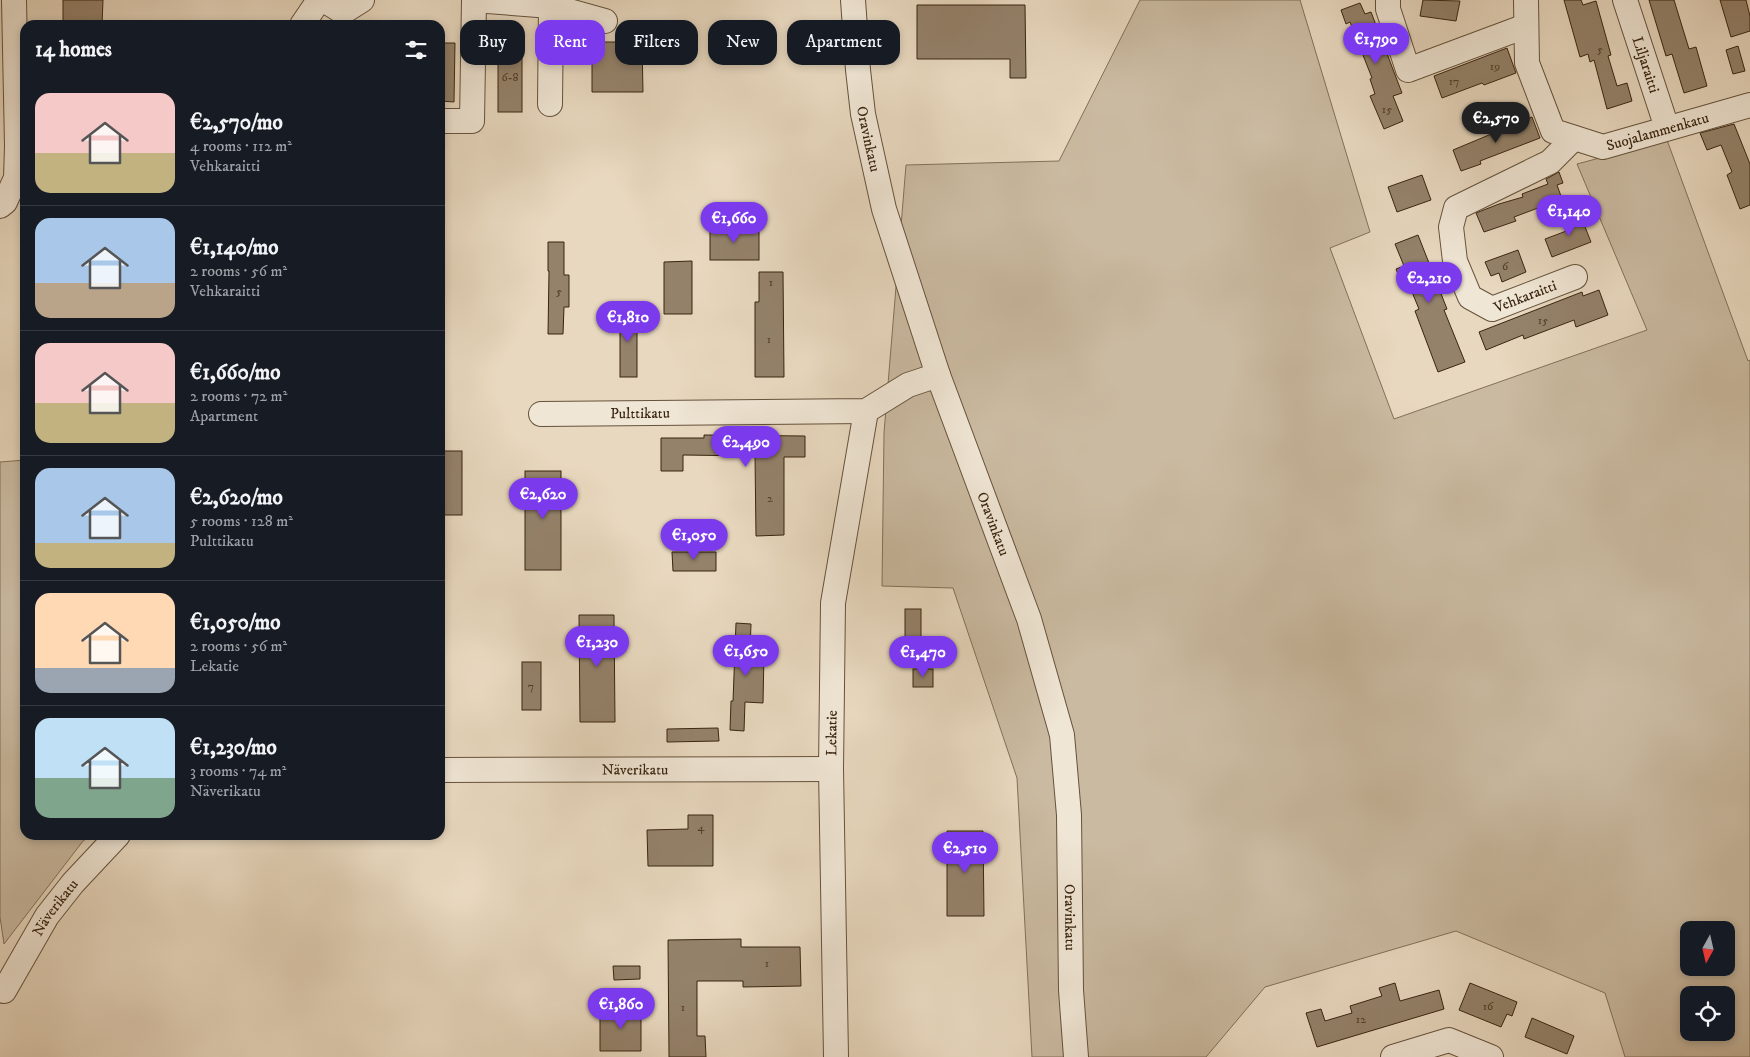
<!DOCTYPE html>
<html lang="en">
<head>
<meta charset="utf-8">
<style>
	:root { --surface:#171b24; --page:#242831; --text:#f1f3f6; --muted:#9ea1a6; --line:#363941; --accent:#7c3aed }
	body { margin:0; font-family:"IM FELL DW Pica",serif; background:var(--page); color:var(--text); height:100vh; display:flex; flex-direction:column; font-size:19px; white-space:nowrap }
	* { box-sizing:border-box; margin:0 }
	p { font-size:16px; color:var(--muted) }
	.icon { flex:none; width:28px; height:28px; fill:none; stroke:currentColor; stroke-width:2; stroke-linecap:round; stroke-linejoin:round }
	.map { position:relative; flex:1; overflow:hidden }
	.panel { position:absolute; left:20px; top:20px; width:425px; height:820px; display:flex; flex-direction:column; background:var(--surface); border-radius:15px; box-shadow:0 2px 8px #0003 }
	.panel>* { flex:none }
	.top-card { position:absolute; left:460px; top:20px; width:475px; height:45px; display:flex; gap:10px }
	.needle { width:32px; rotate:188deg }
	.fabs { position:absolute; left:1680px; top:921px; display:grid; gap:10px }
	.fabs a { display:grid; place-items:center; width:55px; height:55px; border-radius:10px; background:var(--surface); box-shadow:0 2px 8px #0003; font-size:25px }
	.price { position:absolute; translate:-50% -42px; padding:0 11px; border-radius:18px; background:var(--accent); color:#fff; font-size:16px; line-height:32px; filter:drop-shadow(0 1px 2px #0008) }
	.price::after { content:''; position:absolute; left:50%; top:30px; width:15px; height:11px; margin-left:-8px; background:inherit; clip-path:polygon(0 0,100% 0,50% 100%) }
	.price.active { background:#222; color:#fff }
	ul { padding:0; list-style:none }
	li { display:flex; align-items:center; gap:15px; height:125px; padding:0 15px }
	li+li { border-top:1px solid var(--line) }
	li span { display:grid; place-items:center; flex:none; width:140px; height:100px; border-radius:15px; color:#555 }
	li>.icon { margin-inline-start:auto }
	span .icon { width:60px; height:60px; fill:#fffc; stroke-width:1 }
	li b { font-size:21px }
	h2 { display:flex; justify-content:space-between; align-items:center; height:60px; padding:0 15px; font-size:21px }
	.tag { padding:0 18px; border-radius:15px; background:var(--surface); box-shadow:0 2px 8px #0003; font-size:18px; line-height:45px }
	.tag.active { background:var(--accent); color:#fff }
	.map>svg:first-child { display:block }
	.green { fill:#cabaa1; stroke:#827058; fill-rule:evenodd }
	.building { fill:#94826b; stroke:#392510 }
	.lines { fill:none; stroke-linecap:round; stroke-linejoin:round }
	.minor-casing { stroke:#65523c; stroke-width:26 }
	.minor { stroke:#f0e6d5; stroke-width:24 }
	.labels { text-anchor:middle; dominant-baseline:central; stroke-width:4.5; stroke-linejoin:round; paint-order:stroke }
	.number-label { font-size:12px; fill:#503c27 }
	.street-label { font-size:15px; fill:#392510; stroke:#f0e6d5 }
</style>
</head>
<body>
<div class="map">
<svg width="1750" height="1057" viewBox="0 0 1750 1057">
	<rect width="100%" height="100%" fill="#e8d8bf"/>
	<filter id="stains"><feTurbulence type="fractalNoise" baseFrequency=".004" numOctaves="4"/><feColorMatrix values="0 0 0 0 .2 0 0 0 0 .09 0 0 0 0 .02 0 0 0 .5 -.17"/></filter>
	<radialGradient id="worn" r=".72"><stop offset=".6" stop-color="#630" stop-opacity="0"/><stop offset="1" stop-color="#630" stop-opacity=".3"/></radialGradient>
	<g class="green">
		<path d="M 1140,0 L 1300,0 L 1370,232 L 1330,248 L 1394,419 L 1647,330 L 1577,164 L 1667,140 L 1748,361 L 1750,360 L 1750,1057 L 1625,1057 L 1605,993 L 1456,931 L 1265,987 L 1206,1057 L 1032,1057 L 1017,778 L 953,588 L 882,586 L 884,433 L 906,165 L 1059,161 ZM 1689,930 L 1726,930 L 1726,968 L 1689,968 ZM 1689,995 L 1726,995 L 1726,1032 L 1689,1032 Z"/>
		<path d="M 25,460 L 25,835 L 91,835 L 83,841 L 4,944 L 0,917 L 0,462 Z"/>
	</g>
	<g class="building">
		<path d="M 63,0 L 103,0 L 102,25 L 63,25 Z"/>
		<path d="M 1423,0 L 1460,1 L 1456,21 L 1420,16 Z"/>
		<path d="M 1564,0 L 1581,0 L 1583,5 L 1596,1 L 1611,55 L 1608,56 L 1617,86 L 1627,83 L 1632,101 L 1607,109 L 1594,60 L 1590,62 L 1588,54 L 1580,57 Z"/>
		<path d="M 1649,0 L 1674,0 L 1689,49 L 1696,47 L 1707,86 L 1684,93 L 1672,54 L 1666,56 Z"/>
		<path d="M 1720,0 L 1746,0 L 1750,16 L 1750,31 L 1731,37 Z"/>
		<path d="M 1360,3 L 1365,14 L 1371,12 L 1402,93 L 1393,96 L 1403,121 L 1384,129 L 1370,96 L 1375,94 L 1370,79 L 1372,78 L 1350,22 L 1346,24 L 1341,10 Z"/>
		<path d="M 917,5 L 1025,5 L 1026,78 L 1010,78 L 1010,59 L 917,59 Z"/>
		<rect x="498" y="42" width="24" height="70"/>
		<path d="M 592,42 L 642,42 L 643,92 L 592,92 Z"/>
		<path d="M 440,43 L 455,43 L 454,102 L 440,101 Z"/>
		<path d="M 1738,46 L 1745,71 L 1733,74 L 1726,50 Z"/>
		<path d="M 1507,48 L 1516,73 L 1484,85 L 1482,83 L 1442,98 L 1434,76 Z"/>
		<path d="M 1532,117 L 1540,138 L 1480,161 L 1481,164 L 1461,171 L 1453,150 Z"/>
		<path d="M 1734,124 L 1750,164 L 1750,205 L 1740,209 L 1727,175 L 1732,172 L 1721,145 L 1707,150 L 1700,133 Z"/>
		<path d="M 1559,172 L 1563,183 L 1557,185 L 1562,199 L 1514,217 L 1516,221 L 1484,232 L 1476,213 L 1499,204 L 1523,197 L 1522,194 L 1548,184 L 1546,179 Z"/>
		<path d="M 1422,175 L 1431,200 L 1397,212 L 1388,187 Z"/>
		<path d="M 1580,214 L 1591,242 L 1552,257 L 1545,239 L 1569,230 L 1565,219 Z"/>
		<rect x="710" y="228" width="49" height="32"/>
		<path d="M 1418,235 L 1447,309 L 1444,310 L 1465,362 L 1438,372 L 1415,311 L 1419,309 L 1407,280 L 1401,282 L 1396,269 L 1404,266 L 1395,244 Z"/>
		<path d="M 548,242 L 564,242 L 564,275 L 569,275 L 569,307 L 564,307 L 563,334 L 548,334 L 549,271 L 548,271 Z"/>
		<path d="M 1518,250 L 1526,272 L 1502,282 L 1499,273 L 1491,276 L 1485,262 Z"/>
		<path d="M 692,261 L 692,314 L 664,314 L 664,262 Z"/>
		<path d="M 759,272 L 783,272 L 784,377 L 755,377 L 755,302 L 759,302 Z"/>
		<path d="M 1599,290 L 1608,315 L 1576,327 L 1574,320 L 1524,339 L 1523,335 L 1486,350 L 1479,332 L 1582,292 L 1583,296 Z"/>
		<rect x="620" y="309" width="17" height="68"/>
		<path d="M 704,435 L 805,436 L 805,457 L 784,457 L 784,535 L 756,536 L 755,456 L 683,455 L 683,471 L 661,471 L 661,438 L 704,438 Z"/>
		<rect x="440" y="451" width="22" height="64"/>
		<rect x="525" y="471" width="36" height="99"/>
		<path d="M 672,552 L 716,552 L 716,571 L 673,571 Z"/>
		<rect x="905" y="609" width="16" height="32"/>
		<path d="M 579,615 L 614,615 L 615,722 L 580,722 Z"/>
		<path d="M 736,623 L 751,624 L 750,652 L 764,653 L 763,703 L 745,702 L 744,731 L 730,730 L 731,701 L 733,701 Z"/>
		<rect x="522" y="662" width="19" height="48"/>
		<rect x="913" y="669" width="20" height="18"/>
		<path d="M 718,728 L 719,741 L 667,742 L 667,729 Z"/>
		<path d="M 688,815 L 713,815 L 713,866 L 648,866 L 647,830 L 688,829 Z"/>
		<path d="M 947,831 L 983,831 L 984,916 L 947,916 Z"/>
		<path d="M 741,939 L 741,947 L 800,947 L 801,986 L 743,987 L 743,981 L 697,981 L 697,1036 L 705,1036 L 706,1057 L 669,1057 L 668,940 Z"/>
		<path d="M 613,966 L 640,966 L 640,979 L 614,980 Z"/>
		<path d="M 1395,983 L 1400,1001 L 1439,990 L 1444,1009 L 1317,1047 L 1306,1013 L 1321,1009 L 1325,1021 L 1352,1013 L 1350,1006 L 1382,996 L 1379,988 Z"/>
		<path d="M 1470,983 L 1517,1002 L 1512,1016 L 1507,1014 L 1501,1027 L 1459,1010 Z"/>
		<path d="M 614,1007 L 641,1007 L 641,1051 L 600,1051 L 600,1012 L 614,1013 Z"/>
		<path d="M 1532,1018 L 1574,1036 L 1567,1054 L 1525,1037 Z"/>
	</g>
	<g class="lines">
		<g class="minor-casing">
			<g id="minor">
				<path d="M 324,0 L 343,12 L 362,0"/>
				<path d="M 474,0 L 551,6 L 605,21"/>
				<path id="s1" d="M 853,0 L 858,70 L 863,114 L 884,209 L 938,375 L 1029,619 L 1062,735 L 1069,815 L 1071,990 L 1076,1057"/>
				<path d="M 1388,0 L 1388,9 L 1408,70 L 1526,26"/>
				<path id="s2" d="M 1526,0 L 1527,63 L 1553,131 L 1603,147 L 1750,105"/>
				<path id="s3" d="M 1625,0 L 1667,128"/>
				<path d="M 302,25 L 319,0"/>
				<path d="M 550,104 L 551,6"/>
				<path d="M 440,121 L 472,121 L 474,0"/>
				<path id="s4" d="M 1574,138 L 1550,162 L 1456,208 L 1451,227 L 1455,261 L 1470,297 L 1492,309 L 1575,277"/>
				<path d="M 0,206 L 5,202 L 16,178 L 17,146 L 14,0"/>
				<path id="s5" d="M 541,414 L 866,411 L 908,385 L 938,375"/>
				<path id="s6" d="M 440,770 L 831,769"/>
				<path id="s7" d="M 4,991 L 47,916 L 73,883 L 118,835"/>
				<path id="s8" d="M 836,1057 L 831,769 L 833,603 L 866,411"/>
				<path d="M 1393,1057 L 1449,1040 L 1491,1057"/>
			</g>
		</g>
		<use href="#minor" class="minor"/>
	</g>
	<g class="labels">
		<g class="number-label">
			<text x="1600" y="49">5</text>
			<text x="1495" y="66">19</text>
			<text x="510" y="77">6-8</text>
			<text x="1454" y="81">17</text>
			<text x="1387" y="109">15</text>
			<text x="1505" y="266">6</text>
			<text x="771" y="282">1</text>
			<text x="559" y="291">5</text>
			<text x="1543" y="320">15</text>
			<text x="769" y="339">1</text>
			<text x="770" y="498">2</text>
			<text x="531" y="686">7</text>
			<text x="701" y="827">4</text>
			<text x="767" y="963">1</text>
			<text x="1488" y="1006">16</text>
			<text x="683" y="1007">1</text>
			<text x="1361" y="1019">12</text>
		</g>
		<g class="street-label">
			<text stroke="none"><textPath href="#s3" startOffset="68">Liljaraitti</textPath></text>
			<text stroke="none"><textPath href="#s2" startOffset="245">Suojalammenkatu</textPath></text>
			<text stroke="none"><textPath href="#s1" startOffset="140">Oravinkatu</textPath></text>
			<text stroke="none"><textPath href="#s4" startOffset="292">Vehkaraitti</textPath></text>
			<text stroke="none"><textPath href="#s5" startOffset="99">Pulttikatu</textPath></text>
			<text stroke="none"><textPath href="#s1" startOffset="545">Oravinkatu</textPath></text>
			<text stroke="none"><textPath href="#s8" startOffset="324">Lekatie</textPath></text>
			<text stroke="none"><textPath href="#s6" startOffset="195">Näverikatu</textPath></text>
			<text stroke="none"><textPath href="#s7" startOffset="98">Näverikatu</textPath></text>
			<text stroke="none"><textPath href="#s1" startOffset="950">Oravinkatu</textPath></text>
		</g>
	</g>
	<rect width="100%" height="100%" filter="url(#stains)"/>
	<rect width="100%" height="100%" fill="url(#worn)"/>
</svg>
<div class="fabs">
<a><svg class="needle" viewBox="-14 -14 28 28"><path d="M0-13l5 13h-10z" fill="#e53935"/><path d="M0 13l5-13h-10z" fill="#9ea1a6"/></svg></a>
<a><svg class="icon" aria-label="locate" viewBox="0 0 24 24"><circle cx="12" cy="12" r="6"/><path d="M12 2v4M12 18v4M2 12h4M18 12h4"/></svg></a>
</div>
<b class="price" style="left:1376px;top:65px">€1,790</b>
<b class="price active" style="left:1496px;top:144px">€2,570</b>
<b class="price" style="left:1569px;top:237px">€1,140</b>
<b class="price" style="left:734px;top:244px">€1,660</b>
<b class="price" style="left:1429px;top:304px">€2,210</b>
<b class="price" style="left:628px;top:343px">€1,810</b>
<b class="price" style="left:746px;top:468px">€2,490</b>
<b class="price" style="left:543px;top:520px">€2,620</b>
<b class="price" style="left:694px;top:561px">€1,050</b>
<b class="price" style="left:597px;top:668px">€1,230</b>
<b class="price" style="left:746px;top:677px">€1,650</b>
<b class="price" style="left:923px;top:678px">€1,470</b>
<b class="price" style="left:965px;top:874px">€2,510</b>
<b class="price" style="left:621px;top:1030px">€1,860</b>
<div class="top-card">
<a class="tag">Buy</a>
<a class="tag active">Rent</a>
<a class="tag">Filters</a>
<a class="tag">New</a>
<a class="tag">Apartment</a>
</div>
<section class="panel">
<h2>14 homes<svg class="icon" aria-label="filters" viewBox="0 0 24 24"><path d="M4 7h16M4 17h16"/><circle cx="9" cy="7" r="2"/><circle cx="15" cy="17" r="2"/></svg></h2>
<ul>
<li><span style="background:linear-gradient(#f6c9c9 60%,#c2b280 0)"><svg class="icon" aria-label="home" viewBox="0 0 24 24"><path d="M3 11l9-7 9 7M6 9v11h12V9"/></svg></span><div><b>€2,570/mo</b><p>4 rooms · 112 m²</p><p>Vehkaraitti</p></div></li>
<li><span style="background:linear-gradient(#a9c7e8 65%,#b9a48a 0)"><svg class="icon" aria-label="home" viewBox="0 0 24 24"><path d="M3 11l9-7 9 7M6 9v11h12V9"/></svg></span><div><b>€1,140/mo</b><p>2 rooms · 56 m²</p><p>Vehkaraitti</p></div></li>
<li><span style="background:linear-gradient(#f6c9c9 60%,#c2b280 0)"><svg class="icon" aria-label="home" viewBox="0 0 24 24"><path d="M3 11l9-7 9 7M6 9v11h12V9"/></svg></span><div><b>€1,660/mo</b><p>2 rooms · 72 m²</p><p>Apartment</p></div></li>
<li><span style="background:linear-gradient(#a9c7e8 75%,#c2b280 0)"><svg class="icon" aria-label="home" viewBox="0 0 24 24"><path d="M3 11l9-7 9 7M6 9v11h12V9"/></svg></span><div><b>€2,620/mo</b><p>5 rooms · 128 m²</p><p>Pulttikatu</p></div></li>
<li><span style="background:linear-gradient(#ffd9b3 75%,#9aa5b1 0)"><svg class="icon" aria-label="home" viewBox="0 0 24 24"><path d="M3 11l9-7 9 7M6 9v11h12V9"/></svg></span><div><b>€1,050/mo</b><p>2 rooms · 56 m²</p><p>Lekatie</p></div></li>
<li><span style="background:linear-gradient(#bfe0f5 60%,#7fa58c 0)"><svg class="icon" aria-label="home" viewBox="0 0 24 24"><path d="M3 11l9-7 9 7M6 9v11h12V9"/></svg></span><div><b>€1,230/mo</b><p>3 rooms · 74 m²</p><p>Näverikatu</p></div></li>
</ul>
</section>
</div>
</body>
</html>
